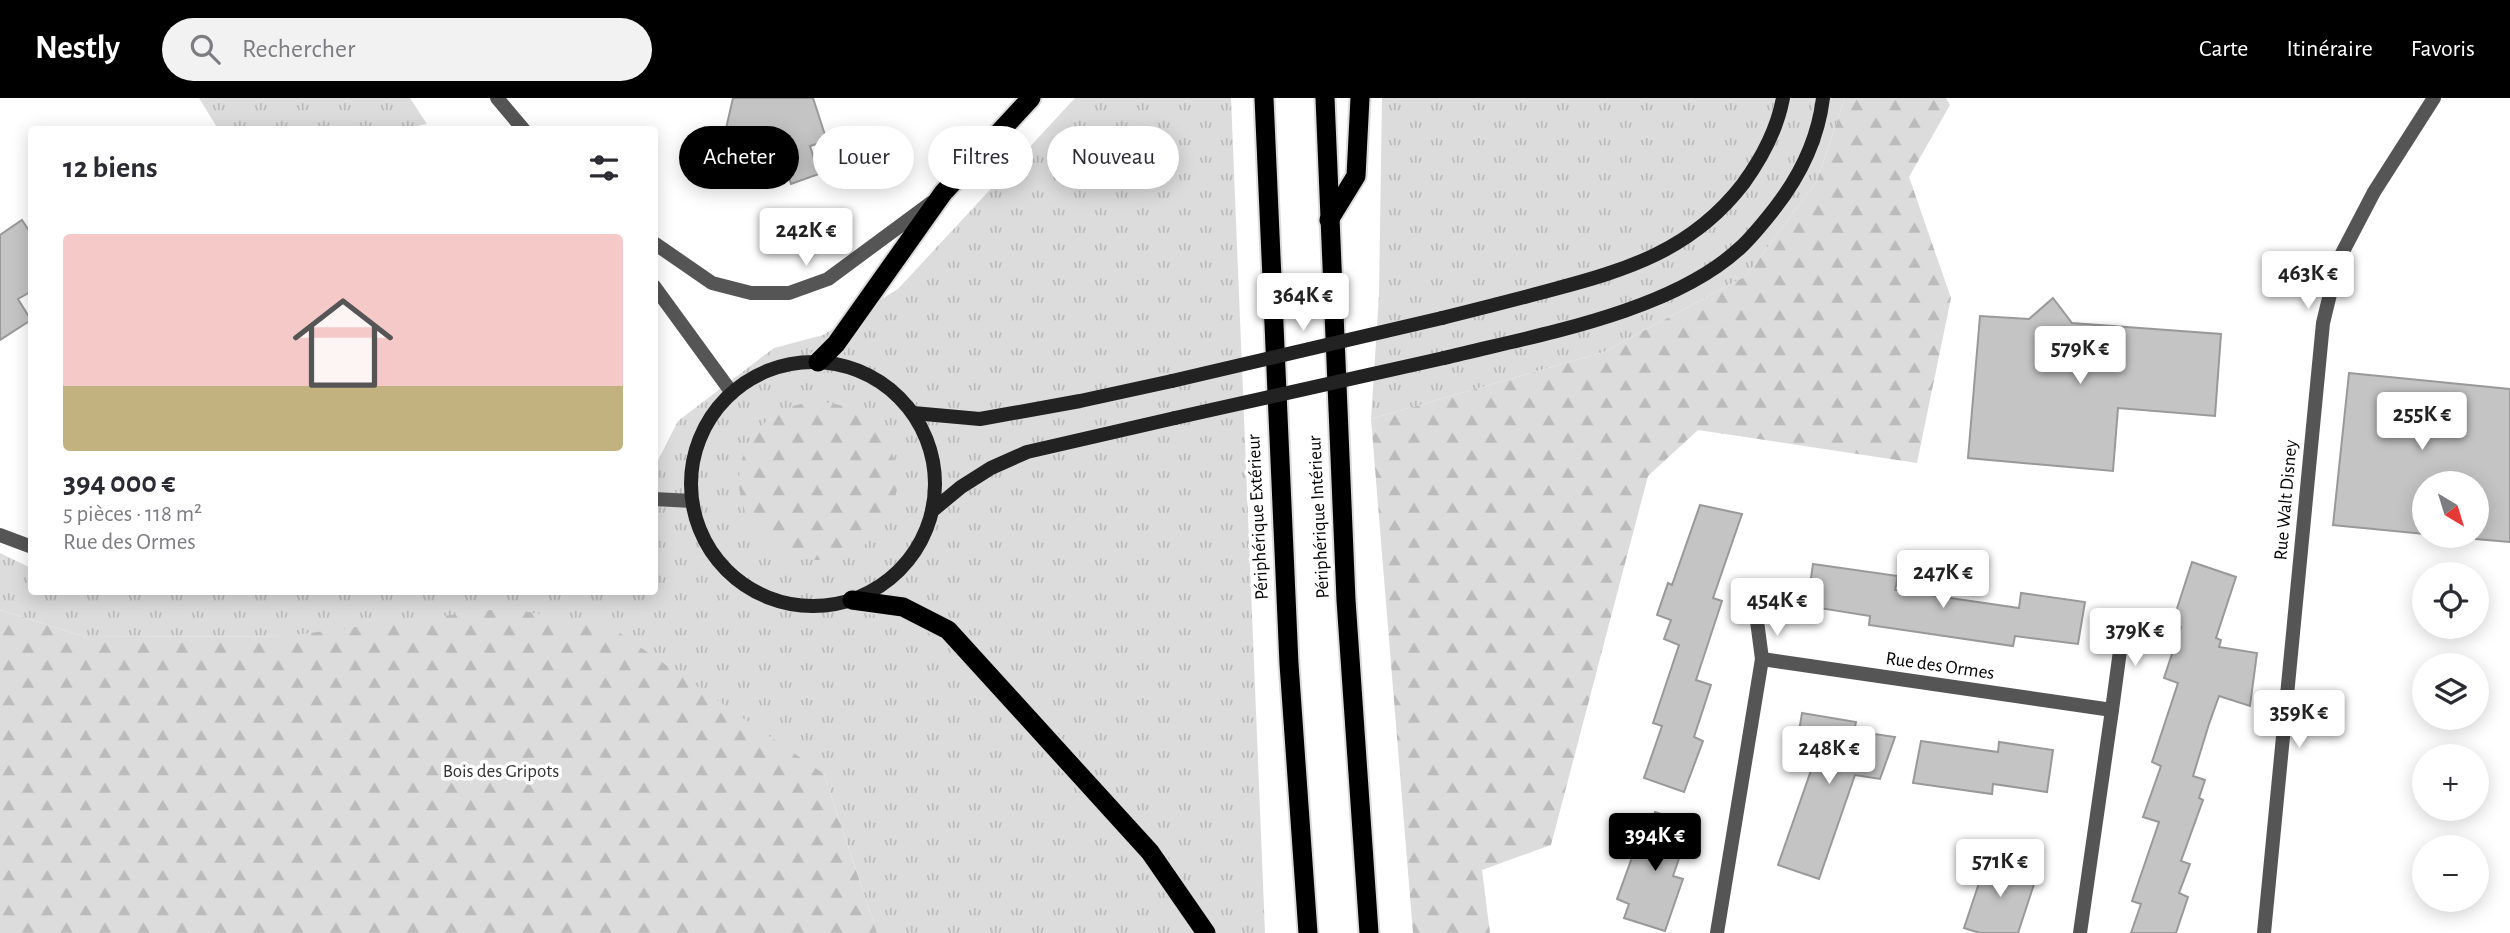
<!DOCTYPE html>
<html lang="fr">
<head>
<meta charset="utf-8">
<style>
	:root { --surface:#fff; --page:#f2f2f3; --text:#2b2b33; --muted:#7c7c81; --accent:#000 }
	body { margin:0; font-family:"Alegreya Sans",sans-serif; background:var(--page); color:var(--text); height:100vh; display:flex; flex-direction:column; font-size:26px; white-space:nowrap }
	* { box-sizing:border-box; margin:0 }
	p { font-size:23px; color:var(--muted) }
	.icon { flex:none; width:38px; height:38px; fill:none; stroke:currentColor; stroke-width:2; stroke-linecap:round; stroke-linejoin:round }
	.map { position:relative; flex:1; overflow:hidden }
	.drawer { position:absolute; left:28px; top:28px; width:630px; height:469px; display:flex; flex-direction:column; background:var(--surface); border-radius:7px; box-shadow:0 4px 18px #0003 }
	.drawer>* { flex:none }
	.guide { position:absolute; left:679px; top:28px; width:665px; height:63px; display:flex; gap:14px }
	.needle { width:46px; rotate:142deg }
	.fabs { position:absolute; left:2412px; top:373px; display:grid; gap:14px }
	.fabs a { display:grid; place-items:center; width:77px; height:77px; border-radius:50%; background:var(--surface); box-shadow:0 4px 18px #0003; font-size:35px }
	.price { position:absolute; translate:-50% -60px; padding:0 16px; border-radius:7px; background:#fff; color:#222; font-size:23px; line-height:46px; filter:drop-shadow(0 2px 4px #0008) }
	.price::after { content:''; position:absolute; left:50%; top:42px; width:21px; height:16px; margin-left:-10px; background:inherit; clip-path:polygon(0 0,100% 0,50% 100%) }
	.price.current { background:var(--accent); color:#fff }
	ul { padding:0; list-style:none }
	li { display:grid; align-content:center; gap:14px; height:371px; padding:0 35px }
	li span { display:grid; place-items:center; height:217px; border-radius:7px; color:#555 }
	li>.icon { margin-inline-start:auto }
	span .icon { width:126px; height:126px; fill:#fffc; stroke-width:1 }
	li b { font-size:30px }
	h2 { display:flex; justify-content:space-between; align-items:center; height:84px; padding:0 35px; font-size:30px }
	.tag { padding:0 24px; border-radius:32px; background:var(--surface); box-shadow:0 4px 18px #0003; font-size:24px; line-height:63px }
	.tag.current { background:var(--accent); color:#fff }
	header { display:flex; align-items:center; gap:42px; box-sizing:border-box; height:98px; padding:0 35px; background:var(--accent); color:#fff }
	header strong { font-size:33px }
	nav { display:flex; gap:38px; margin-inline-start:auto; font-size:24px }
	.search { width:490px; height:63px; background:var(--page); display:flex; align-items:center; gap:18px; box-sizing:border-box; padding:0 24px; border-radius:38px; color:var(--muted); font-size:26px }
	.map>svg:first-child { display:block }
	.grass { fill:url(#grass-tufts) }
	.forest { fill:url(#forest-firs) }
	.building { fill:#c4c4c4; stroke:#999; stroke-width:2 }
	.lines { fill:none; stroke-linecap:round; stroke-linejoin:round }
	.trunk-casing { stroke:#dbdbdb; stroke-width:23 }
	.minor { stroke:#555; stroke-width:14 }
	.tertiary { stroke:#555; stroke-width:14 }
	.secondary { stroke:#222; stroke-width:14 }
	.trunk { stroke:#000; stroke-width:19 }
	.secondary-bridge { stroke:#222; stroke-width:14 }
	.labels { text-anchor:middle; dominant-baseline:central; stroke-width:7; stroke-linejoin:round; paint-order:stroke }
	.street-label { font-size:19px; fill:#000; stroke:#fff }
	.park-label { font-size:19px; fill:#333; stroke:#fff }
</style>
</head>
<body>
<header>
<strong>Nestly</strong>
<div class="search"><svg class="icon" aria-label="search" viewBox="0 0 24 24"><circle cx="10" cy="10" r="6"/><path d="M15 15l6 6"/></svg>Rechercher</div>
<nav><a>Carte</a><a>Itinéraire</a><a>Favoris</a></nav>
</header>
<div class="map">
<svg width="2510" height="835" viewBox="0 0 2510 835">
	<defs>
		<pattern id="grass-tufts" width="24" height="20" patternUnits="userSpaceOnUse" patternTransform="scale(1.75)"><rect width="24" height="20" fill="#dcdcdc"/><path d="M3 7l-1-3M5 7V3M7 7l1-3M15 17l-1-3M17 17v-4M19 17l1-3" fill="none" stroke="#bbb"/></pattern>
		<pattern id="forest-firs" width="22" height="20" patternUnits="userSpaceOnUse" patternTransform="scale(1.75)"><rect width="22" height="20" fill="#dcdcdc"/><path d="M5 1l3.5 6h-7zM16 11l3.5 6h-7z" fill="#bbb"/></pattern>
	</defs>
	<rect width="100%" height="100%" fill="#fff"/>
	<g class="grass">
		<path d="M 199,0 L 410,0 L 427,26 L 395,32 L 218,31 Z"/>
		<path d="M 1075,0 L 1231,0 L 1265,835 L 877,835 L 824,676 L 286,538 L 86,539 L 0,512 L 0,455 L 31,470 L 32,494 L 654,494 L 655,368 L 678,323 L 774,250 L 823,237 L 898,191 Z"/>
		<path d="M 1382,0 L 1845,0 L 1817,83 L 1746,178 L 1604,254 L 1371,321 L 1379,197 Z"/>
	</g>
	<g class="forest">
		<path d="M 1845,0 L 1946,0 L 1950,7 L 1909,79 L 1951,200 L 1917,365 L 1698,332 L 1648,378 L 1551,747 L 1482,772 L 1490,835 L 1413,835 L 1371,321 L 1604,254 L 1746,178 L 1817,83 Z"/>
		<circle cx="818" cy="383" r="79"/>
		<path d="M 506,510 L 611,529 L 824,676 L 877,835 L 0,835 L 0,512 L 86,539 L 286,538 Z"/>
	</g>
	<g class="building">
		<path d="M 733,0 L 813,0 L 827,43 L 810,48 L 819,76 L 791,86 L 782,58 L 767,63 L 765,57 L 722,48 Z"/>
		<path d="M 22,122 L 32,137 L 32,193 L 18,201 L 31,222 L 0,242 L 0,137 Z"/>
		<path d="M 2053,200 L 2072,225 L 2221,236 L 2215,318 L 2118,310 L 2113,373 L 1968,360 L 1980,218 L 2029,221 Z"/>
		<path d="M 2349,275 L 2510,291 L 2510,444 L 2476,441 L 2476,385 L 2424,385 L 2424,436 L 2333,427 Z"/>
		<path d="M 1700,407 L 1742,416 L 1713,500 L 1722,503 L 1696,582 L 1711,587 L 1694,639 L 1703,643 L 1684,694 L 1644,680 L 1662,628 L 1653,625 L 1679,547 L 1664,541 L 1671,522 L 1657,517 L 1668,485 L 1672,487 Z"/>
		<path d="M 2192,464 L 2236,479 L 2216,540 L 2221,542 L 2219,549 L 2257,555 L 2250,608 L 2219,598 L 2209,626 L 2193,678 L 2205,682 L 2199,700 L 2203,702 L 2181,763 L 2190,766 L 2179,795 L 2188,799 L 2176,835 L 2131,835 L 2141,806 L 2132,803 L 2159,724 L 2143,719 L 2161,668 L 2152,664 L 2178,585 L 2164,580 L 2181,529 L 2172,526 Z"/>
		<path d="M 1813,466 L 1898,478 L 1895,492 L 2019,510 L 2021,495 L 2085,504 L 2078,546 L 2015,538 L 2013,548 L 1869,527 L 1870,518 L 1807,508 Z"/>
		<path d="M 1802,615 L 1856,624 L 1854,633 L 1895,639 L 1880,681 L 1855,677 L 1819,781 L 1778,767 L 1815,661 L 1795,658 Z"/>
		<path d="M 1921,643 L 1998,654 L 1999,644 L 2053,652 L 2047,694 L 1993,686 L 1992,696 L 1913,685 Z"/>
		<path d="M 1655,714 L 1691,726 L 1673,778 L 1683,781 L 1665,833 L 1624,820 L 1629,806 L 1617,801 L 1638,743 L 1644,745 Z"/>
		<path d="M 1987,761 L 2037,777 L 2018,835 L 1980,835 L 1964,830 Z"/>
	</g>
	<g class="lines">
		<g class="trunk-casing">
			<g id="trunk">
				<path d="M 1264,0 L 1289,566 L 1308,835"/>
				<path d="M 1325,0 L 1346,502 L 1369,835"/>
				<path d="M 1329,122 L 1356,78 L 1360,0"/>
				<path d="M 818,264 L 836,246 L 943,95 L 1031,0"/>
				<path d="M 852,502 L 903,509 L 948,532 L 1150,754 L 1206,835"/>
			</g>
		</g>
		<g class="minor">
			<path d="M 654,401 L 692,403"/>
			<path d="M 0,437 L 32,449"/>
			<path d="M 1757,523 L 1762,561"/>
			<path d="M 2112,612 L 2124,523"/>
			<path d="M 1717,835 L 1762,561 L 2112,612 L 2080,835"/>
			<path d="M 2264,835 L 2323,225 L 2338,163 L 2374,94 L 2434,0"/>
		</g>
		<g class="tertiary">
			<path d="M 497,0 L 524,32"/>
			<path d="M 654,145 L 712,185 L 751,195 L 789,195 L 828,181 L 931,105"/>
			<path d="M 654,188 L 732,295"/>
		</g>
		<g class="secondary">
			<path d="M 1442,220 C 1478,211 1514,202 1551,192 C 1627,172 1692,152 1743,86 C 1762,60 1777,32 1783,0"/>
			<path d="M 1444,260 C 1536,237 1670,215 1740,150 C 1753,138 1764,124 1775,110 C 1800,78 1818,41 1823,0"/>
			<circle cx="813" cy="386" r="122"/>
			<path d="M 913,315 L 980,321 L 1080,303 L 1172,283"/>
			<path d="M 932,413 L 961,389 L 991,370 L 1027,354 L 1175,320"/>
		</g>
		<use href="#trunk" class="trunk"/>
		<g class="secondary-bridge">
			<path d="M 1172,283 L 1442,220"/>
			<path d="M 1175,320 L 1444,260"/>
		</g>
	</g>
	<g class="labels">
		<g class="street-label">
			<text transform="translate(2286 402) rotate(-85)">Rue Walt Disney</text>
			<text transform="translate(1258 419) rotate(-93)">Périphérique Extérieur</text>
			<text transform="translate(1319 419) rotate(-93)">Périphérique Intérieur</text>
			<text transform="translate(1940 568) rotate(8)">Rue des Ormes</text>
		</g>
		<g class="park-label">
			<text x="501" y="673">Bois des Gripots</text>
		</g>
	</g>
</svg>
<div class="fabs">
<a><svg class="needle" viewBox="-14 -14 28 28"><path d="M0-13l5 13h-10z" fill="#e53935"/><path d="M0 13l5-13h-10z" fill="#7c7c81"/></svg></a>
<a><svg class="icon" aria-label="locate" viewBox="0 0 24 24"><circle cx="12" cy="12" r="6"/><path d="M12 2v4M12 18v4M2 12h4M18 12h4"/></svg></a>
<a><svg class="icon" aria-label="layers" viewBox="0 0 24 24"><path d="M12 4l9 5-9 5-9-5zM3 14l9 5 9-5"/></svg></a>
<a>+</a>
<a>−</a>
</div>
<b class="price" style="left:806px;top:170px">242K €</b>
<b class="price" style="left:2308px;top:213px">463K €</b>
<b class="price" style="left:1303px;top:235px">364K €</b>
<b class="price" style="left:2080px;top:288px">579K €</b>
<b class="price" style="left:2422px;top:354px">255K €</b>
<b class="price" style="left:1943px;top:512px">247K €</b>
<b class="price" style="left:1777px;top:540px">454K €</b>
<b class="price" style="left:2135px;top:570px">379K €</b>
<b class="price" style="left:2299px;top:652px">359K €</b>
<b class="price" style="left:1829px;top:688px">248K €</b>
<b class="price current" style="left:1655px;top:775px">394K €</b>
<b class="price" style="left:2000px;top:801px">571K €</b>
<div class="guide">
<a class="tag current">Acheter</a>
<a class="tag">Louer</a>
<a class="tag">Filtres</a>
<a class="tag">Nouveau</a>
</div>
<section class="drawer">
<h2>12 biens<svg class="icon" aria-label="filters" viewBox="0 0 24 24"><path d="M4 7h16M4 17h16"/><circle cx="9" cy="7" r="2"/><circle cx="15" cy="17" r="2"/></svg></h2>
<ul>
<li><span style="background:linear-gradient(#f6c9c9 70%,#c2b280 0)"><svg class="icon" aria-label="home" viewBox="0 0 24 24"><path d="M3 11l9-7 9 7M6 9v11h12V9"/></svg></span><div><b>394 000 €</b><p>5 pièces · 118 m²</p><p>Rue des Ormes</p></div></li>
</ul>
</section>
</div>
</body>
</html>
